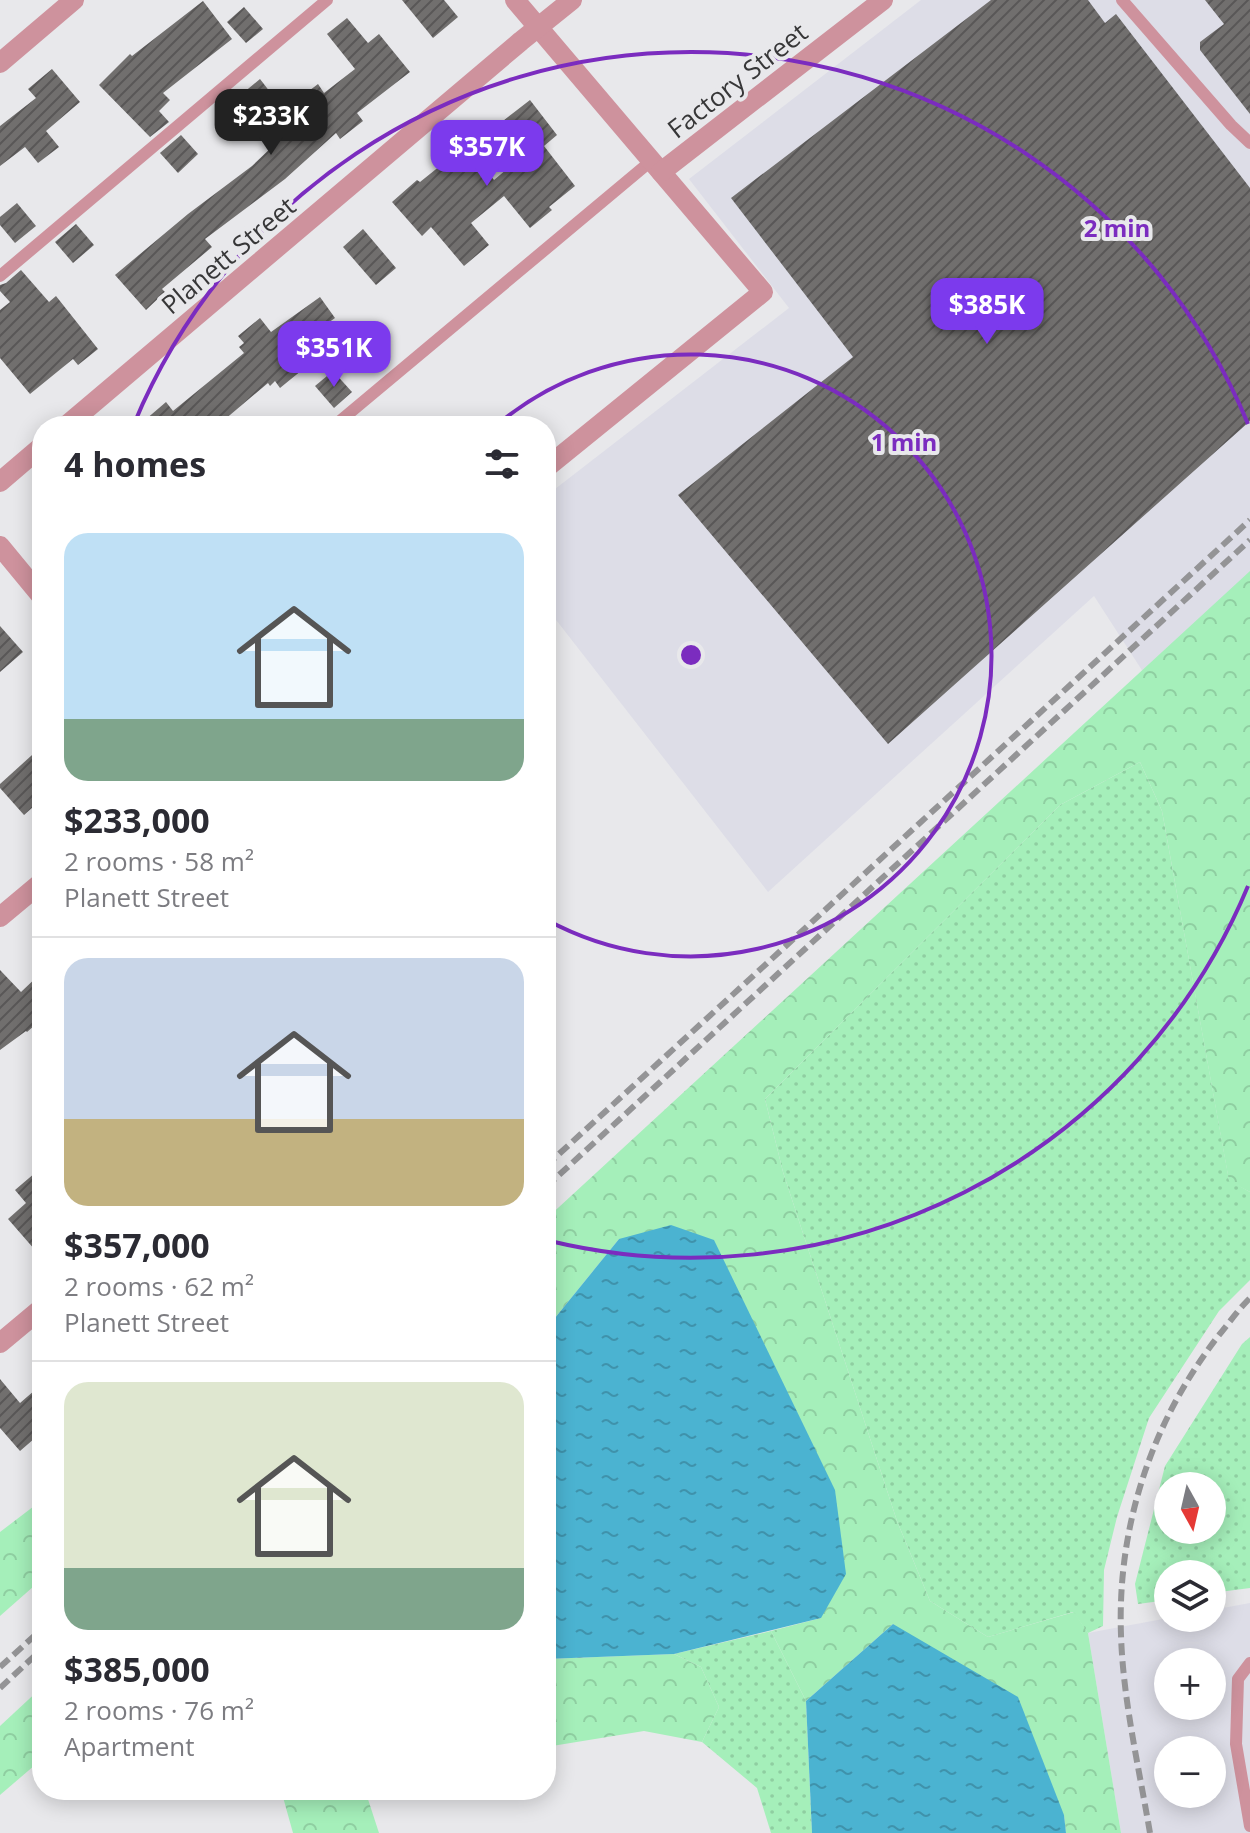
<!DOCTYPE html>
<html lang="en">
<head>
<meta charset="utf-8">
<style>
	:root { --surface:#fff; --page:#f7f7f7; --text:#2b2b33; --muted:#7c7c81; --line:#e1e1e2; --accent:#7c3aed }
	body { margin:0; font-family:"Open Sans",sans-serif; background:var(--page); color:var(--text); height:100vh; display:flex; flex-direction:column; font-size:30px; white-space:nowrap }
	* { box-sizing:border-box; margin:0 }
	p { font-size:26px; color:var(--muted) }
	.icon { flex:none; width:44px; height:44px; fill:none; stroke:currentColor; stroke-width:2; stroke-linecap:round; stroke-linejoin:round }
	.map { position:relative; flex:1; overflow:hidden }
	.side { position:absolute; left:32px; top:416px; width:524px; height:1384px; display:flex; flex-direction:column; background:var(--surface); border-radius:32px; box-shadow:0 4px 20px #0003 }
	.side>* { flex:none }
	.needle { width:52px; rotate:172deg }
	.tools { position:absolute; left:1154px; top:1472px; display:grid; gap:16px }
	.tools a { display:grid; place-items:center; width:72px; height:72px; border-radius:50%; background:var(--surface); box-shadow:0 4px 20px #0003; font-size:40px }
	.price { position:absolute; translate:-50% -68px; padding:0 18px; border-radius:16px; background:var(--accent); color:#fff; font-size:26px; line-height:52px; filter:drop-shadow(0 2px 4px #0008) }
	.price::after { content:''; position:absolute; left:50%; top:48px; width:24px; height:18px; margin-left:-12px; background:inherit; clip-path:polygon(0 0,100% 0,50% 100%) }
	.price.active { background:#222; color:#fff }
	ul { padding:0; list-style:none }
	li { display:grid; align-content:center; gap:16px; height:424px; padding:0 32px }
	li+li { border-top:2px solid var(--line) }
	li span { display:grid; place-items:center; height:248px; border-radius:24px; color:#555 }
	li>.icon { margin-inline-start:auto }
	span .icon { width:144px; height:144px; fill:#fffc; stroke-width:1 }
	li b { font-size:34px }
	h2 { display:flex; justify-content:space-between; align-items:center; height:96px; padding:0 32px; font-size:34px }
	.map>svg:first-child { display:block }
	.built { fill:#dddde7; fill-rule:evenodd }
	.grass { fill:url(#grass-dots); fill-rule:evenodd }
	.forest { fill:url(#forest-crowns) }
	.water { fill:url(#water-ripples) }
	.building { fill:url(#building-hatch) }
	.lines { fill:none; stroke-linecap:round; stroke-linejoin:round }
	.service { stroke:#ce929d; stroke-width:12 }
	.minor { stroke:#ce929d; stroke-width:20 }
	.rail { stroke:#949496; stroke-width:6; stroke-dasharray:12 6; stroke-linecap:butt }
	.ring { fill:none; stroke:#7b2cbf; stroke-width:4 }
	.labels { text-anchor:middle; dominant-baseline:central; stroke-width:8; stroke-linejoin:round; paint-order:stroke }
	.street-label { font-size:26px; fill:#373738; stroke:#e8e8eb }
	.centre { fill:#7b2cbf; stroke:#e8e8eb; stroke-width:4 }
	.ring-label { font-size:24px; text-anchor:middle; font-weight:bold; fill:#7b2cbf; stroke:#e8e8eb; stroke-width:8; stroke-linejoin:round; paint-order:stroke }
</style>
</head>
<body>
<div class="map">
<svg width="1250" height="1833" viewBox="0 0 1250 1833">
	<defs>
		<pattern id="grass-dots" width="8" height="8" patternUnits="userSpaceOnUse" patternTransform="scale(2)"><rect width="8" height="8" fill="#a5efba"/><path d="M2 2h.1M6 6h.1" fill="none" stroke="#8fcea1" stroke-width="1.8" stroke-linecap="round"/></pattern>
		<pattern id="forest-crowns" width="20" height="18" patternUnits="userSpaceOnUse" patternTransform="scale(2)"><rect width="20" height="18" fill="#a5efba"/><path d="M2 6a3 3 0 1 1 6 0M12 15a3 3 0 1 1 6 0" fill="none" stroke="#8fcea1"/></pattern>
		<pattern id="water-ripples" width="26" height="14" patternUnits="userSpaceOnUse" patternTransform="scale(2)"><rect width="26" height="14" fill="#4bb3d1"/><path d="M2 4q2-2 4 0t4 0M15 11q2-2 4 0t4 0" fill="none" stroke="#3f92ab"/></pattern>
		<pattern id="building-hatch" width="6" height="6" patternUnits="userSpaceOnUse" patternTransform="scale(2)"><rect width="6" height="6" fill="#716f6e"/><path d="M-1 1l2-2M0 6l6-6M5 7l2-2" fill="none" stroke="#595757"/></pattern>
	</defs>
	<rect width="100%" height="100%" fill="#e8e8eb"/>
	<g class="built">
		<path d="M 921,0 L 1250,0 L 1250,1101 L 1147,678 L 1094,596 L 768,892 L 546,607 L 546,496 L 789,308 L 689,179 Z"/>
		<path d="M 1250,1603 L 1250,1833 L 1121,1833 L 1088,1633 L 1168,1618 L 1212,1618 L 1212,1610 ZM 1168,1662 L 1212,1662 L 1212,1706 L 1168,1706 ZM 1168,1750 L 1212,1750 L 1212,1794 L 1168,1794 Z"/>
	</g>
	<g class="grass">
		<path d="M 1140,762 L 1162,811 L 1229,1180 L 1250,1192 L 1250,1280 L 1219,1311 L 1149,1418 L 1117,1517 L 1104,1570 L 1103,1626 L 1088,1633 L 1073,1612 L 988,1637 L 930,1601 L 897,1521 L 783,1172 L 765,1099 L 1060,805 Z"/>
		<path d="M 1250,1337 L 1250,1588 L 1212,1593 L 1212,1574 L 1168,1574 L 1168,1600 L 1138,1604 L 1135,1584 L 1165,1466 L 1242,1344 ZM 1168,1486 L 1212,1486 L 1212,1530 L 1168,1530 Z"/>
		<path d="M 771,1631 L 806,1701 L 812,1833 L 771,1833 L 757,1788 L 702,1742 L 719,1707 L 701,1667 L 674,1654 Z"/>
	</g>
	<g class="forest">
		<path d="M 1250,571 L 1250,1192 L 1229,1181 L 1162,811 L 1140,762 L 1060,805 L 765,1099 L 783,1172 L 897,1521 L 930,1601 L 988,1637 L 1074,1612 L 1088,1633 L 1121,1833 L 1066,1833 L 1064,1815 L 893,1624 L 806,1701 L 771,1631 L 821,1618 L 619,1239 L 546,1329 L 546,1219 Z"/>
		<path d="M 42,1500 L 42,1579 L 0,1616 L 0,1532 Z"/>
		<path d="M 674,1654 L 701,1667 L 719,1707 L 702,1742 L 644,1731 L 546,1747 L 546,1659 Z"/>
		<path d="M 42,1687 L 42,1759 L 0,1795 L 0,1726 Z"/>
		<path d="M 281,1790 L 365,1790 L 379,1833 L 293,1833 Z"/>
	</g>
	<g class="water">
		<path d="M 671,1225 L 714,1240 L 835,1490 L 846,1574 L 821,1618 L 674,1654 L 546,1659 L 546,1329 L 619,1239 Z"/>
		<path d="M 893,1624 L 1018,1697 L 1064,1815 L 1066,1833 L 812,1833 L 806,1701 Z"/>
	</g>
	<g class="building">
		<path d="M 402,0 L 444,0 L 458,17 L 433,38 Z"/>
		<path d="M 991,0 L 1088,0 L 1105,23 L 1116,14 L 1250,188 L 1250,421 L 888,744 L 678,495 L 853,357 L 731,198 Z"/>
		<path d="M 1205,0 L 1250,0 L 1250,114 L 1200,50 L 1200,42 L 1224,24 Z"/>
		<path d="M 203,1 L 232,39 L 163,93 L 170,100 L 159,111 L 169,122 L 150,137 L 99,85 L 130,54 L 132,56 Z"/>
		<path d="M 244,7 L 263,29 L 246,43 L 227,22 Z"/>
		<path d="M 347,18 L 368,43 L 379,34 L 410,72 L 357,113 L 363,121 L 340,139 L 336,133 L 285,179 L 205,239 L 212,247 L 162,289 L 165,292 L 146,310 L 115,275 L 188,214 L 252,166 L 274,145 L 267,137 L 273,132 L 242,94 L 260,79 L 284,110 L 318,84 L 324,93 L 355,69 L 327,34 Z"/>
		<path d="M 52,69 L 80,102 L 46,131 L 59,147 L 38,163 L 25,147 L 0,166 L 0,126 L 36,98 L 28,89 Z"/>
		<path d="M 530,100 L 557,135 L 544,146 L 575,186 L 549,207 L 552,210 L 530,228 L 504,196 L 471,223 L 489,245 L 464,266 L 431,227 L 422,236 L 392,202 L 417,180 L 420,182 L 466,145 L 494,180 L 527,152 L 503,121 Z"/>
		<path d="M 181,135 L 198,154 L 178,173 L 160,153 Z"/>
		<path d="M 17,203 L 36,226 L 15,243 L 0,225 L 0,217 Z"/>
		<path d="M 76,224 L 94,245 L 73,263 L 55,242 Z"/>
		<path d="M 363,229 L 396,268 L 376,285 L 343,247 Z"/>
		<path d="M 21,270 L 49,302 L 56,296 L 98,349 L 78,365 L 73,359 L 30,394 L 0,358 L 0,310 L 10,302 L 0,291 L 0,285 L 6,283 Z"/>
		<path d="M 320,297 L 335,318 L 287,352 L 302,370 L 280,388 L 275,381 L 270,386 L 268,383 L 217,426 L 138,426 L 166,402 L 173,411 L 244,353 L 239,347 L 244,343 L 238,336 L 260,318 L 271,332 Z"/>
		<path d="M 333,371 L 352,392 L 334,408 L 315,386 Z"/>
		<path d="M 0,626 L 23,652 L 0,672 Z"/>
		<path d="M 42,746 L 42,799 L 24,815 L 0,788 L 0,784 Z"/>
		<path d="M 0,970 L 21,992 L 42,972 L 42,1019 L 27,1032 L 26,1031 L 0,1050 Z"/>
		<path d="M 42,1167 L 42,1258 L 8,1219 L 26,1203 L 15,1190 Z"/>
		<path d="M 0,1379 L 20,1403 L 42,1384 L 42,1415 L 34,1422 L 42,1432 L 20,1451 L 0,1428 Z"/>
	</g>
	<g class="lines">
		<g class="service">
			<path d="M 1122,0 L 1231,125 L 1250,143"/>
			<path d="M 0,276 L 327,0"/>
			<path d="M 334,426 L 651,161"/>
			<path d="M 1250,1663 L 1238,1679 L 1236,1744 L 1250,1826"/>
		</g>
		<g class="minor">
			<path d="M 515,0 L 763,292 L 546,468"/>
			<path d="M 0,63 L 74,0"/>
			<path d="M 661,172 L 883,0"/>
			<path d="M 66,426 L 521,41 L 572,0"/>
			<path d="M 0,482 L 42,446"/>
			<path d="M 0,546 L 42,597"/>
			<path d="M 0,917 L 42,882"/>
			<path d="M 0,1343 L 42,1308"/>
		</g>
		<g class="rail">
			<path d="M 546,1166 L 1250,520"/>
			<path d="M 546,1187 L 1250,540"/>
			<path d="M 0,1667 L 42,1629"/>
			<path d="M 0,1688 L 42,1649"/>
			<path d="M 1150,1833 C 1139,1768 1123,1700 1121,1635 C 1117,1526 1152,1421 1219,1335 C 1229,1323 1238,1310 1250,1298"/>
		</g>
	</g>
	<g class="ring">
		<path d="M498 424A301 301 0 1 1 547 920"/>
		<path d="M1248 886A603 603 0 0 1 550 1241M134 424A603 603 0 0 1 1248 424"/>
	</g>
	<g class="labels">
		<g class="street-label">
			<text transform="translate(737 80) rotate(-38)">Factory Street</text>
			<text transform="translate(228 255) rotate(-40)">Planett Street</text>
		</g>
	</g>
	<circle cx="691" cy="655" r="12" class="centre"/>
	<g class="ring-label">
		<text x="1117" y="237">2 min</text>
		<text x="904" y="451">1 min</text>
	</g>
</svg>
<div class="tools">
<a><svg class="needle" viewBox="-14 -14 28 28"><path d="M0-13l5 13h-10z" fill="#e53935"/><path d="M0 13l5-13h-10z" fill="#7c7c81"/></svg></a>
<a><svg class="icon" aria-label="layers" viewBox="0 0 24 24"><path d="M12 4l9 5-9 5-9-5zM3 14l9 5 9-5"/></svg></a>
<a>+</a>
<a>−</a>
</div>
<b class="price active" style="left:271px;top:157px">$233K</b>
<b class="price" style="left:487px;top:188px">$357K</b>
<b class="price" style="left:987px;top:346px">$385K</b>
<b class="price" style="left:334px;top:389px">$351K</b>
<section class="side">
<h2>4 homes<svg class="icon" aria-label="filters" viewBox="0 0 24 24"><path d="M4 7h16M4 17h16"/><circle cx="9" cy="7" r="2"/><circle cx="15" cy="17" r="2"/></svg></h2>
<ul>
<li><span style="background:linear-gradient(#bfe0f5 75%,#7fa58c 0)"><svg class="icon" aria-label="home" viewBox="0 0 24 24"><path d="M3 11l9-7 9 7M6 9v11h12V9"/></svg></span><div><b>$233,000</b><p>2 rooms · 58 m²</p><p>Planett Street</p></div></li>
<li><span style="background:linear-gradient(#c9d6e8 65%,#c2b280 0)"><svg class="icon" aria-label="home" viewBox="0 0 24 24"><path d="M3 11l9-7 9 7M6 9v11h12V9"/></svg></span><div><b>$357,000</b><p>2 rooms · 62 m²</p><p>Planett Street</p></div></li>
<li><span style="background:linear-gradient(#dfe7d0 75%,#7fa58c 0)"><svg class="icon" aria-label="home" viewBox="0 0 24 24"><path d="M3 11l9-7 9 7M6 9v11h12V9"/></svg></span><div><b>$385,000</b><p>2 rooms · 76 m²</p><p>Apartment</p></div></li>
</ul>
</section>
</div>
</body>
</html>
